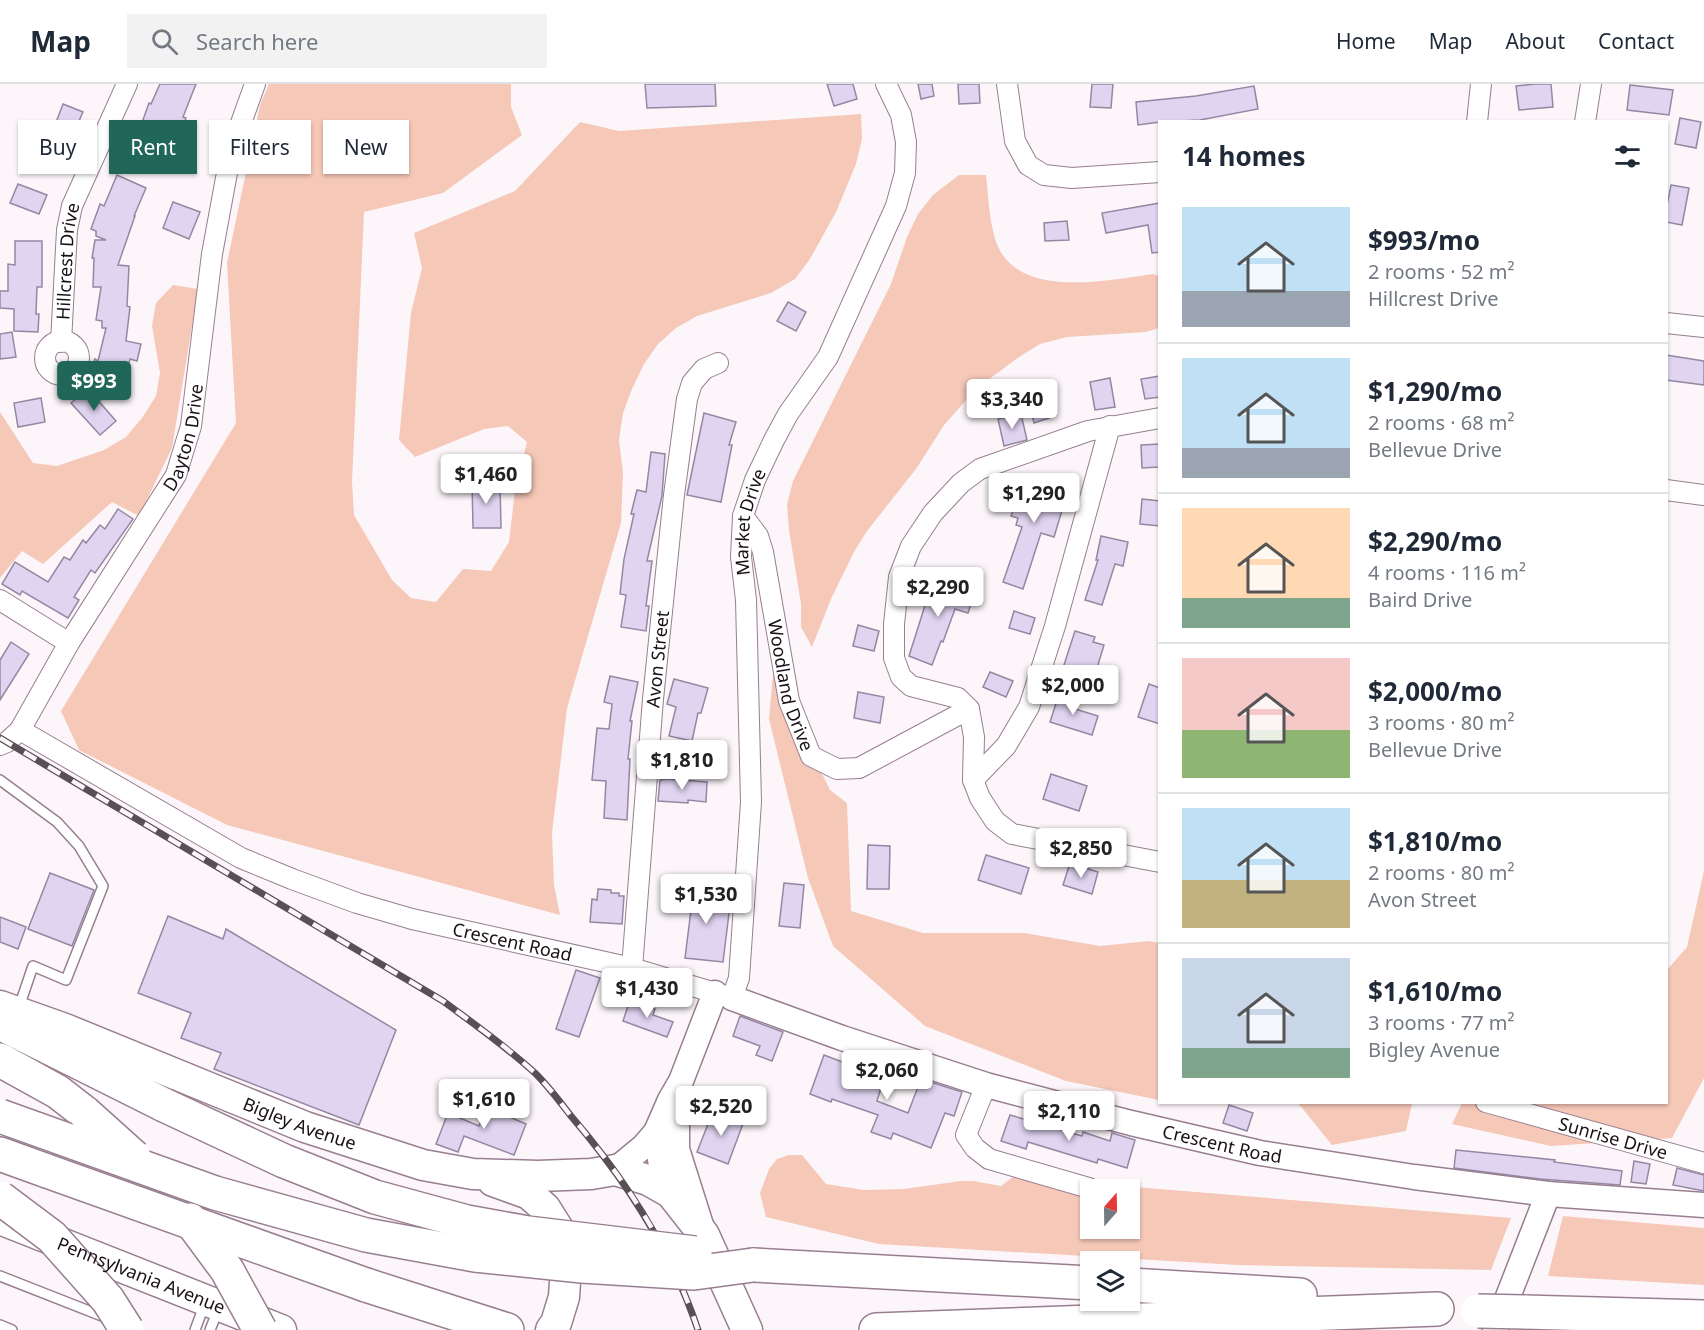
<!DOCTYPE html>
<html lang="en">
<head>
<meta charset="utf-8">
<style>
	:root { --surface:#fff; --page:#f2f2f3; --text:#1f2937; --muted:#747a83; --line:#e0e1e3; --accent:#216759 }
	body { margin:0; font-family:"Noto Sans",sans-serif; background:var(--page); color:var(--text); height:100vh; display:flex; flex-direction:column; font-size:22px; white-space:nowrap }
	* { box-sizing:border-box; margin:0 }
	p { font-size:20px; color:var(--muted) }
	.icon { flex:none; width:33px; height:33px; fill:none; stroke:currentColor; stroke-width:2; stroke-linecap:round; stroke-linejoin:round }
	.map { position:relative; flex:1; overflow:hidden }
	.sheet { position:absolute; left:1158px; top:36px; width:510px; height:984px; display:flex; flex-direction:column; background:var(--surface); border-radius:0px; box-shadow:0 2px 4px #0004 }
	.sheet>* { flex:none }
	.hud { position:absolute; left:18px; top:36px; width:570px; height:54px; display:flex; gap:12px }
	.needle { width:39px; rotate:20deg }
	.fabs { position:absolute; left:1080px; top:1095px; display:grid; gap:12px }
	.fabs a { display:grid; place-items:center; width:60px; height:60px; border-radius:0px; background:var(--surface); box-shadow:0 2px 4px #0004; font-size:30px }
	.price { position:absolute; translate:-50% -51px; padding:0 14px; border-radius:6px; background:#fff; color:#222; font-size:20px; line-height:39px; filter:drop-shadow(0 2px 3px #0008) }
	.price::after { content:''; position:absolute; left:50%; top:36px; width:18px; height:14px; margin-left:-9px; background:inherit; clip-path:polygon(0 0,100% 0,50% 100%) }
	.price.active { background:var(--accent); color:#fff }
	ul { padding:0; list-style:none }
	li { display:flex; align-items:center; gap:18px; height:150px; padding:0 24px }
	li+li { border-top:2px solid var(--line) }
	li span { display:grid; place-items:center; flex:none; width:168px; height:120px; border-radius:0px; color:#555 }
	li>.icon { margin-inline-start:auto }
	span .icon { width:72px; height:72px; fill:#fffc; stroke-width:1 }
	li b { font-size:26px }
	h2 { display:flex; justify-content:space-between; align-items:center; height:72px; padding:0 24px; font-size:26px }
	.tag { padding:0 21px; border-radius:0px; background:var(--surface); box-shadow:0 2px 4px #0004; font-size:21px; line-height:54px }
	.tag.active { background:var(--accent); color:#fff }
	header { display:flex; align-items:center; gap:36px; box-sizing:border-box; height:84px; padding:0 30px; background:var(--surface); border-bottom:2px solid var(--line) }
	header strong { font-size:28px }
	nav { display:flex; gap:33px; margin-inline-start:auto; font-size:21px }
	.search { width:420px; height:54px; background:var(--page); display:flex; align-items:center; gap:15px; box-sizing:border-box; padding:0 21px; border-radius:0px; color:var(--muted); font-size:22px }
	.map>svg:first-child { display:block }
	.green { fill:#f5c8b8; fill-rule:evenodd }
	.building { fill:#e0d4f1; stroke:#9388a2; stroke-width:1.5 }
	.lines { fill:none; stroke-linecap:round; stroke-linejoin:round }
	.service-casing { stroke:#987e90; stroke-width:12 }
	.minor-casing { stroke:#987e90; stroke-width:22 }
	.tertiary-casing { stroke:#987e90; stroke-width:27 }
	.primary-casing { stroke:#987e90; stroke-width:33 }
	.motorway-casing { stroke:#987e90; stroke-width:36 }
	.service { stroke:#fff; stroke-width:9 }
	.minor { stroke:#fff; stroke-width:20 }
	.tertiary { stroke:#fff; stroke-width:24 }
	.primary { stroke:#fff; stroke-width:30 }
	.motorway { stroke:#fff; stroke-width:33 }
	.rail-casing { stroke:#585056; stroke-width:7 }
	.rail { stroke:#fcf6fa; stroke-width:4.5; stroke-dasharray:14; stroke-linecap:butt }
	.motorway-bridge-casing { stroke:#987e90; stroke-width:36; stroke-linecap:butt }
	.motorway-bridge { stroke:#fff; stroke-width:33 }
	.labels { text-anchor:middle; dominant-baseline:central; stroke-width:4.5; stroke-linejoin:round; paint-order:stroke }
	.street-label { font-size:18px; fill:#191017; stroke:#fcf6fa }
</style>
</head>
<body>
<header>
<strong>Map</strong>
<div class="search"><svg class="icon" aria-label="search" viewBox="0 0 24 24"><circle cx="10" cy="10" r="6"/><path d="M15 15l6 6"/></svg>Search here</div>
<nav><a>Home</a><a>Map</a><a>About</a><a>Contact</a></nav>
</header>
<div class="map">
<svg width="1704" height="1246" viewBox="0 0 1704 1246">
	<rect width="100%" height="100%" fill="#fcf6fa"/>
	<g class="green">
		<path d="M 269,0 L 511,0 L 511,23 L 522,51 L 443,109 L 364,128 L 352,398 L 354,431 L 392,496 L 411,514 L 436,518 L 463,485 L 491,487 L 509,458 L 515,407 L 527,358 L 508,342 L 484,345 L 415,373 L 399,356 L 411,229 L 422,184 L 414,149 L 515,107 L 580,38 L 619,47 L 861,30 L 862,55 L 856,80 L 836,128 L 810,175 L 795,195 L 771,209 L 697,232 L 676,244 L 658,260 L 644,280 L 632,305 L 623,329 L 619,356 L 623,389 L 621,439 L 567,624 L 552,749 L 554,801 L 560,831 L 227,741 L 79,666 L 61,627 L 236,339 L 227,179 L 260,21 Z"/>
		<path d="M 959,91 L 986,91 C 988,110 989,131 994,151 C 1010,217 1104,197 1153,190 L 1159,192 L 1159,244 L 1146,248 L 1067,253 L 1040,260 L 1019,273 L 977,304 L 944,341 L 916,385 L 867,447 L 854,468 L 831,515 L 812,563 L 801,543 L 801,520 L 789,446 L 787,421 L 793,397 L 891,200 L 907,153 L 918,130 L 933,111 Z"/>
		<path d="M 173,201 L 198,205 L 172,364 L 139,432 L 112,418 L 43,480 L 22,467 L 0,494 L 0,328 L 33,379 L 57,382 L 104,366 L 126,353 L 142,334 L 156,312 L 160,289 L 152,242 L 156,219 Z"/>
		<path d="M 773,590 L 830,706 L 847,719 L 851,827 L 923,849 L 1024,849 L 1100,862 L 1149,857 L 1159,859 L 1159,1016 L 1066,997 L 925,942 L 833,862 L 808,794 L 769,635 Z"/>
		<path d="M 1704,787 L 1704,994 L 1672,1054 L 1551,1062 L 1452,1040 L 1462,1019 L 1666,1018 L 1667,886 L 1687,863 Z"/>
		<path d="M 1298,1019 L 1412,1019 L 1406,1047 L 1332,1061 Z"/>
		<path d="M 789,1071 L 802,1071 L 826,1100 L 864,1106 L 904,1105 L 961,1097 L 973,1097 L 1001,1102 L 1013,1093 L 1511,1134 L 1491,1186 L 1238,1181 L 879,1160 L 766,1133 L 760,1109 L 769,1085 L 777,1075 ZM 1090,1106 L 1130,1106 L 1130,1144 L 1090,1144 Z"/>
		<path d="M 1563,1132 L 1704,1144 L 1704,1201 L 1548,1192 Z"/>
	</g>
	<g class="building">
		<path d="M 160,0 L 196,0 L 183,33 L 186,34 L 180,50 L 162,43 L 153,65 L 135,58 L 149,19 L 151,20 Z"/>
		<path d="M 645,0 L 715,0 L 716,22 L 647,24 Z"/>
		<path d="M 827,0 L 853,0 L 857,15 L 834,22 Z"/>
		<path d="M 918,0 L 932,0 L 934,12 L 921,15 Z"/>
		<path d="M 958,0 L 979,0 L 980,19 L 959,20 Z"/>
		<path d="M 1092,0 L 1113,0 L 1111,24 L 1090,23 Z"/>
		<path d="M 1535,0 L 1551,0 L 1553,23 L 1519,26 L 1516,2 Z"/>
		<path d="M 1630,1 L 1673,6 L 1669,31 L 1627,26 Z"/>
		<path d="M 1254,2 L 1258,25 L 1200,36 L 1160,38 L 1138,41 L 1136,18 L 1196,12 Z"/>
		<path d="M 63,20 L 83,28 L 56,89 L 26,76 L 36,51 L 49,57 Z"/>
		<path d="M 1680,34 L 1701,38 L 1696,64 L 1675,60 Z"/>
		<path d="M 117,91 L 146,104 L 134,132 L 135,132 L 118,181 L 129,182 L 127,222 L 130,223 L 126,257 L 141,260 L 137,277 L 130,275 L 129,279 L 122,278 L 113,301 L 89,292 L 95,275 L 98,277 L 106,244 L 102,244 L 102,237 L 96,236 L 101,203 L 93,203 L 94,174 L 92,174 L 95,156 L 106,156 L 96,152 L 96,147 L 91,145 L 100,120 L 104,122 Z"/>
		<path d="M 18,100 L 47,111 L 39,130 L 10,119 Z"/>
		<path d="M 1671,101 L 1689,104 L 1682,141 L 1666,138 L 1666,126 Z"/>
		<path d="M 173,118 L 200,128 L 189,155 L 163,144 Z"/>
		<path d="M 1160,119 L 1160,168 L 1152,169 L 1148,141 L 1106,149 L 1102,129 Z"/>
		<path d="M 1067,137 L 1069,156 L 1045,157 L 1044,139 Z"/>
		<path d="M 15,157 L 42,157 L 42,203 L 37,203 L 36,230 L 39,230 L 38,248 L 14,247 L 14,225 L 0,224 L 0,207 L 8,207 L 8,180 L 15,181 Z"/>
		<path d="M 788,218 L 806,228 L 796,247 L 777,237 Z"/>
		<path d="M 12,248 L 16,273 L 0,275 L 0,250 Z"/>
		<path d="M 1666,271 L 1704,277 L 1704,301 L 1666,296 Z"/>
		<path d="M 1160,292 L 1160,313 L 1145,315 L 1141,295 Z"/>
		<path d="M 1110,294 L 1115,323 L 1095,326 L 1090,298 Z"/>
		<path d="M 88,305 L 116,337 L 100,351 L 71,319 Z"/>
		<path d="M 41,314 L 45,338 L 18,343 L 14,319 Z"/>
		<path d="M 1048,318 L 1052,333 L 1034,339 L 1030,323 Z"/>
		<path d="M 704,329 L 736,338 L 729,361 L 732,361 L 721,418 L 687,411 Z"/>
		<path d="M 1021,330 L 1027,356 L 1004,362 L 998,335 Z"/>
		<path d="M 1160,360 L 1160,383 L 1142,384 L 1141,361 Z"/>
		<path d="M 651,368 L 665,370 L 662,412 L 647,477 L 652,477 L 646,522 L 649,522 L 646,547 L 621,543 L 626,511 L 620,510 L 624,475 L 634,430 L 631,430 L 637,406 L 646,408 Z"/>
		<path d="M 1028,392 L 1069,403 L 1054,453 L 1041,449 L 1023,505 L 1003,498 L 1022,443 L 1016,441 L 1018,434 L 1011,432 L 1016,419 L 1020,420 Z"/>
		<path d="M 472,398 L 500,398 L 501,444 L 473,444 Z"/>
		<path d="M 1142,415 L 1160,417 L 1160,442 L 1140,440 Z"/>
		<path d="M 118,425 L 133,435 L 95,489 L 91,486 L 74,513 L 79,516 L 68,534 L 22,507 L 20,511 L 2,500 L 15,478 L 48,498 L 64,473 L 70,476 L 83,456 L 86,459 L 100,441 L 105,445 Z"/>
		<path d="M 1101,452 L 1128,458 L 1123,482 L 1115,480 L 1102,521 L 1085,516 L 1098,476 L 1096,476 Z"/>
		<path d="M 934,493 L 970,505 L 967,515 L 972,517 L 968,529 L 955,525 L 943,558 L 941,557 L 932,581 L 909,572 Z"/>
		<path d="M 1014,527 L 1035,534 L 1030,550 L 1009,544 Z"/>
		<path d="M 858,541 L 879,547 L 874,567 L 853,562 Z"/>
		<path d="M 1075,547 L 1095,553 L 1093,558 L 1104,561 L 1094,594 L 1063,584 Z"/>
		<path d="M 11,558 L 29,570 L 0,616 L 0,576 Z"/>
		<path d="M 990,588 L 1013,597 L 1006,613 L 983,603 Z"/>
		<path d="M 610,592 L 638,598 L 630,637 L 632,637 L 628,675 L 630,675 L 627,736 L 604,734 L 606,697 L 592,696 L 597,644 L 609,645 L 612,620 L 604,618 Z"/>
		<path d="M 674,595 L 708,604 L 701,629 L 698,629 L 692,657 L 669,652 L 676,623 L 667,620 Z"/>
		<path d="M 1149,600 L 1160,604 L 1160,640 L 1138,633 Z"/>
		<path d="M 858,608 L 884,613 L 880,639 L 854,634 Z"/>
		<path d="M 1059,610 L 1077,616 L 1075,625 L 1098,632 L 1092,651 L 1050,638 Z"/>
		<path d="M 1051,690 L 1087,702 L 1079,727 L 1043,715 Z"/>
		<path d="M 668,695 L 707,698 L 706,718 L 688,716 L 688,719 L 658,717 L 660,696 Z"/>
		<path d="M 868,761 L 890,762 L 889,805 L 867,805 Z"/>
		<path d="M 986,771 L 1029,784 L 1021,810 L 978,796 Z"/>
		<path d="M 1070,779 L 1098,788 L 1092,810 L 1063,801 Z"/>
		<path d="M 50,789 L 94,806 L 72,862 L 28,845 Z"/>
		<path d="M 784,799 L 804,801 L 800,844 L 779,842 Z"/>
		<path d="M 598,805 L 611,806 L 611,809 L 619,809 L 619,812 L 624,812 L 622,840 L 590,838 L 592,815 L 597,816 Z"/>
		<path d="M 682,807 L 731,813 L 723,878 L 685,874 L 691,826 L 680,825 Z"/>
		<path d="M 168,832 L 223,855 L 226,845 L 396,946 L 359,1041 L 214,985 L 221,969 L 181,954 L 191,929 L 138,909 Z"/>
		<path d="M 0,833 L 26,843 L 18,865 L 0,858 Z"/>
		<path d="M 576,886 L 600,894 L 579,953 L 556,945 Z"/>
		<path d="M 630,916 L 655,925 L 653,931 L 673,938 L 667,953 L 623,937 Z"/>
		<path d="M 740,932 L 783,948 L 772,977 L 756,971 L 760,962 L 733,952 Z"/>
		<path d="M 824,971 L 884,994 L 877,1017 L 908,1029 L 921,995 L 962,1008 L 954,1032 L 945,1029 L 931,1064 L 893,1049 L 891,1055 L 871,1048 L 878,1031 L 832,1015 L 831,1018 L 810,1010 Z"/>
		<path d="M 489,1017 L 510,1025 L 507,1032 L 526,1040 L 514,1071 L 464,1052 L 458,1068 L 436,1060 L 448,1029 L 479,1042 Z"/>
		<path d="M 1229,1021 L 1253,1029 L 1247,1047 L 1223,1039 Z"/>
		<path d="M 714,1025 L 744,1037 L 728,1080 L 697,1068 Z"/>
		<path d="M 1010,1031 L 1082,1052 L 1083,1048 L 1110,1057 L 1112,1049 L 1135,1056 L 1127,1084 L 1098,1075 L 1097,1079 L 1028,1058 L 1026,1065 L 1001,1057 Z"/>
		<path d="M 1456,1066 L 1555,1076 L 1554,1078 L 1622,1087 L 1620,1101 L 1540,1095 L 1454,1084 Z"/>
		<path d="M 1634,1077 L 1650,1080 L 1646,1100 L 1631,1098 Z"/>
		<path d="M 1677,1084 L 1704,1091 L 1704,1107 L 1673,1101 Z"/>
	</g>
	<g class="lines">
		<g class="service-casing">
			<g id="service">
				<path d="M 0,696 L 57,738 L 79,762 L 103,802 L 66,896 L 33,882 L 19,923"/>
				<path d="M 0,1192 L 107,1234"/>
				<path d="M 0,1241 L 12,1246"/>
				<path d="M 195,1246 L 205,1219"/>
				<path d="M 210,1246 L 218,1226"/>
			</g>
		</g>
		<g class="minor-casing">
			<g id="minor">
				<path d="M 1007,0 L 1015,57 L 1028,81 L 1044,91 L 1072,94 L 1160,88"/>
				<path d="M 1477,38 L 1481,0"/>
				<path d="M 1585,38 L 1591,0"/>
				<path d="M 1666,239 L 1704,243"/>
				<circle cx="62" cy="274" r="17"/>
				<path id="s1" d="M 61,258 L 67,146 L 72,122 L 127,0"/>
				<path d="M 1666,406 L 1704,411"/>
				<path id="s2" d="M 743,432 L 758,452 L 763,468 L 789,617 L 811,672 L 837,685 L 859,684 L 969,625 L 974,653 L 973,696 L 980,714 L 995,737 L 1012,750 L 1160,778"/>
				<path d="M 0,516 L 69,559"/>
				<path d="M 969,625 L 958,614 L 911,602 L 901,593 L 894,574 L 894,540 L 899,493 L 911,462 L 933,429 L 961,399 L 980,385 L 1088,347 L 1160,334"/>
				<path id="s3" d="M 20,646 L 241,774 L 292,795 L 357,819 L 412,835 L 632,884 L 732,914 L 739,894 L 751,718 L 746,516 L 741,473 L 743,432 L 755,396 L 774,356 L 788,330 L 828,273 L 896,122 L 905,89 L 906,58 L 901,31 L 886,0"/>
				<path id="s4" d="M 0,661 L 7,658 L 20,646 L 69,559 L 176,391 L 191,342 L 212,170 L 231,67 L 255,0"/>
				<path d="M 973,696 L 1006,662 L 1029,623 L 1055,542 L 1110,342"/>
				<path id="s5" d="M 632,884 L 653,615 L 674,411 L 687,315 L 692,299 L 704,285 L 718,279"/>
				<path d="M 986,1001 L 966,1051 L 975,1064 L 989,1075 L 1089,1104"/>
				<path id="s6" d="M 1486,1018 L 1704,1079"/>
			</g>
		</g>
		<g class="tertiary-casing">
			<g id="tertiary">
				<path id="s7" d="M 732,914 L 842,954 L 986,1001 L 1131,1039 L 1260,1069 L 1414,1093 L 1548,1110 L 1704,1121"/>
				<path d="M 681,1009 L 677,1040 L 677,1065 L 702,1144"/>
				<path d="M 656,1048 L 661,1082 L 671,1109"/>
				<path d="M 615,1086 L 643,1063 L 656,1048 L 670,1016 L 681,997 L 715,909"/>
				<path d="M 1495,1246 L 1548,1110"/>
			</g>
		</g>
		<g class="primary-casing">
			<g id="primary">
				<path id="s8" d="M 0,922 L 65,945 L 305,1043 L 423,1081 L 473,1090 L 538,1092 L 591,1090 L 615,1086 L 648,1096 L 671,1109 L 704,1151 L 747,1246"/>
				<path d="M 493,1097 L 529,1110 L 545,1124 L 562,1151 L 566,1183 L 564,1213 L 556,1239 L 551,1246"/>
				<path id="s9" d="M 0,1135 L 281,1246"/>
			</g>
		</g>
		<g class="motorway-casing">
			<g id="motorway">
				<path d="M 0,939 L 164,1021"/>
				<path d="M 0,976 L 58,1008 L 85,1029"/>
				<path d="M 0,1070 L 47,1087"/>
				<path d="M 753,1181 L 1090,1199"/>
				<path d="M 366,1201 L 507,1246"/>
				<path d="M 1130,1201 L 1300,1211"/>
				<path d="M 1525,1228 L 1704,1233"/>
				<path d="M 876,1246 L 1437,1225"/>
			</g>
		</g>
		<use href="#service" class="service"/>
		<use href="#minor" class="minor"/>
		<use href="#tertiary" class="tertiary"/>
		<use href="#primary" class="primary"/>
		<use href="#motorway" class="motorway"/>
		<g class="rail-casing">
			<path id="rail" d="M 0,654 L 443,917 C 474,940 507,963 536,990 C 549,1003 560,1018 571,1032 C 626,1096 671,1165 698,1246"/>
		</g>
		<use href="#rail" class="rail"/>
		<g class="motorway-bridge-casing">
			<g id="motorway-bridge">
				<path d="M 164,1021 L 284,1077 L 375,1113 L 467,1138 L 528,1149 L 695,1169"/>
				<path d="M 85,1029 L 134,1073"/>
				<path d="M 0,1032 L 215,1109 L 366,1151 L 475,1171 L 582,1182 L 694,1189 L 753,1181"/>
				<path d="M 47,1087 L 366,1201"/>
				<path d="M 0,1114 L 52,1153 L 108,1216 L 127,1246"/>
				<path d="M 190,1136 L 227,1186 L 260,1246"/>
				<path d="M 1478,1227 L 1525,1228"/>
			</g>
		</g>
		<use href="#motorway-bridge" class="motorway-bridge"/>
	</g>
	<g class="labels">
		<g class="street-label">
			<text stroke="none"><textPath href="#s1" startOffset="81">Hillcrest Drive</textPath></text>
			<text stroke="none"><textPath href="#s4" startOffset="363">Dayton Drive</textPath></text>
			<text stroke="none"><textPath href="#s3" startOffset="1246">Market Drive</textPath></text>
			<text stroke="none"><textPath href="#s5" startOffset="310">Avon Street</textPath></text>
			<text stroke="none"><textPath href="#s2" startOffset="178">Woodland Drive</textPath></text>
			<text stroke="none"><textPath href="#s3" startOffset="540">Crescent Road</textPath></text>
			<text stroke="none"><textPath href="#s8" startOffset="322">Bigley Avenue</textPath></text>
			<text stroke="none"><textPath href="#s6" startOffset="132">Sunrise Drive</textPath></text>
			<text stroke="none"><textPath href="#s7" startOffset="512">Crescent Road</textPath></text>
			<text stroke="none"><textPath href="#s9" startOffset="152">Pennsylvania Avenue</textPath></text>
		</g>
	</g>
</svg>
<div class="fabs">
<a><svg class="needle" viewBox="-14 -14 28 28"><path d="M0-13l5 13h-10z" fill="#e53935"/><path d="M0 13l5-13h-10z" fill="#747a83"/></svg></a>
<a><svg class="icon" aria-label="layers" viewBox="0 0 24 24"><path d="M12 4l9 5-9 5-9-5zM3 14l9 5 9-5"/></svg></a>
</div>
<b class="price active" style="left:94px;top:328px">$993</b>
<b class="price" style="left:1012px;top:346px">$3,340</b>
<b class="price" style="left:486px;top:421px">$1,460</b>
<b class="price" style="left:1034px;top:440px">$1,290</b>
<b class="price" style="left:938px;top:534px">$2,290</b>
<b class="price" style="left:1073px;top:632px">$2,000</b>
<b class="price" style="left:682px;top:707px">$1,810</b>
<b class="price" style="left:1081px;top:795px">$2,850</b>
<b class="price" style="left:706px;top:841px">$1,530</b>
<b class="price" style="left:647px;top:935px">$1,430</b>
<b class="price" style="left:887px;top:1017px">$2,060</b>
<b class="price" style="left:484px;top:1046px">$1,610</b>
<b class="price" style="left:721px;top:1053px">$2,520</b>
<b class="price" style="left:1069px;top:1058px">$2,110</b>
<div class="hud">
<a class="tag">Buy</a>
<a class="tag active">Rent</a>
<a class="tag">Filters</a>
<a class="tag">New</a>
</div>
<section class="sheet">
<h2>14 homes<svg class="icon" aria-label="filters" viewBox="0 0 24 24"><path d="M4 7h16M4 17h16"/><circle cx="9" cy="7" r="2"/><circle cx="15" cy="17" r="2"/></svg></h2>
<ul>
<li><span style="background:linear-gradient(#bfe0f5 70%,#9aa5b1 0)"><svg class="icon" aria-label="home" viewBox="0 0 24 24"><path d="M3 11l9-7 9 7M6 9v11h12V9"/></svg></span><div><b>$993/mo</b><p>2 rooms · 52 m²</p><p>Hillcrest Drive</p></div></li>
<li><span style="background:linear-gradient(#bfe0f5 75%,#9aa5b1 0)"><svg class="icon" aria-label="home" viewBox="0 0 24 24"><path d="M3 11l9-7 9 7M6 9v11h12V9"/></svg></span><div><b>$1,290/mo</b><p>2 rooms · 68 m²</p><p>Bellevue Drive</p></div></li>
<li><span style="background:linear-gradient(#ffd9b3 75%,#7fa58c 0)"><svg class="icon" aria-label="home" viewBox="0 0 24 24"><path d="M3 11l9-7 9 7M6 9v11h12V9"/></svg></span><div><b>$2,290/mo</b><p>4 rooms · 116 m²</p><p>Baird Drive</p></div></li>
<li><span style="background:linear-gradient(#f6c9c9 60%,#8fb573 0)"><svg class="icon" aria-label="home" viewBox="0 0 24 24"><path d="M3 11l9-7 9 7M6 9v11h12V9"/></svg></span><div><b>$2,000/mo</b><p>3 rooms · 80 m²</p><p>Bellevue Drive</p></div></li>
<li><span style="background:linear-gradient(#bfe0f5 60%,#c2b280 0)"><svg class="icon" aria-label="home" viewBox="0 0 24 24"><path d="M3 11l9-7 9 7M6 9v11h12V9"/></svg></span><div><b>$1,810/mo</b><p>2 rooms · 80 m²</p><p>Avon Street</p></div></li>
<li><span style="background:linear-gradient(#c9d6e8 75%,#7fa58c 0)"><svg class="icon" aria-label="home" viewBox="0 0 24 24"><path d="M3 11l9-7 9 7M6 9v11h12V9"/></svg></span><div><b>$1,610/mo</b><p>3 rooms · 77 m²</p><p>Bigley Avenue</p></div></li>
</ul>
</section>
</div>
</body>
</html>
